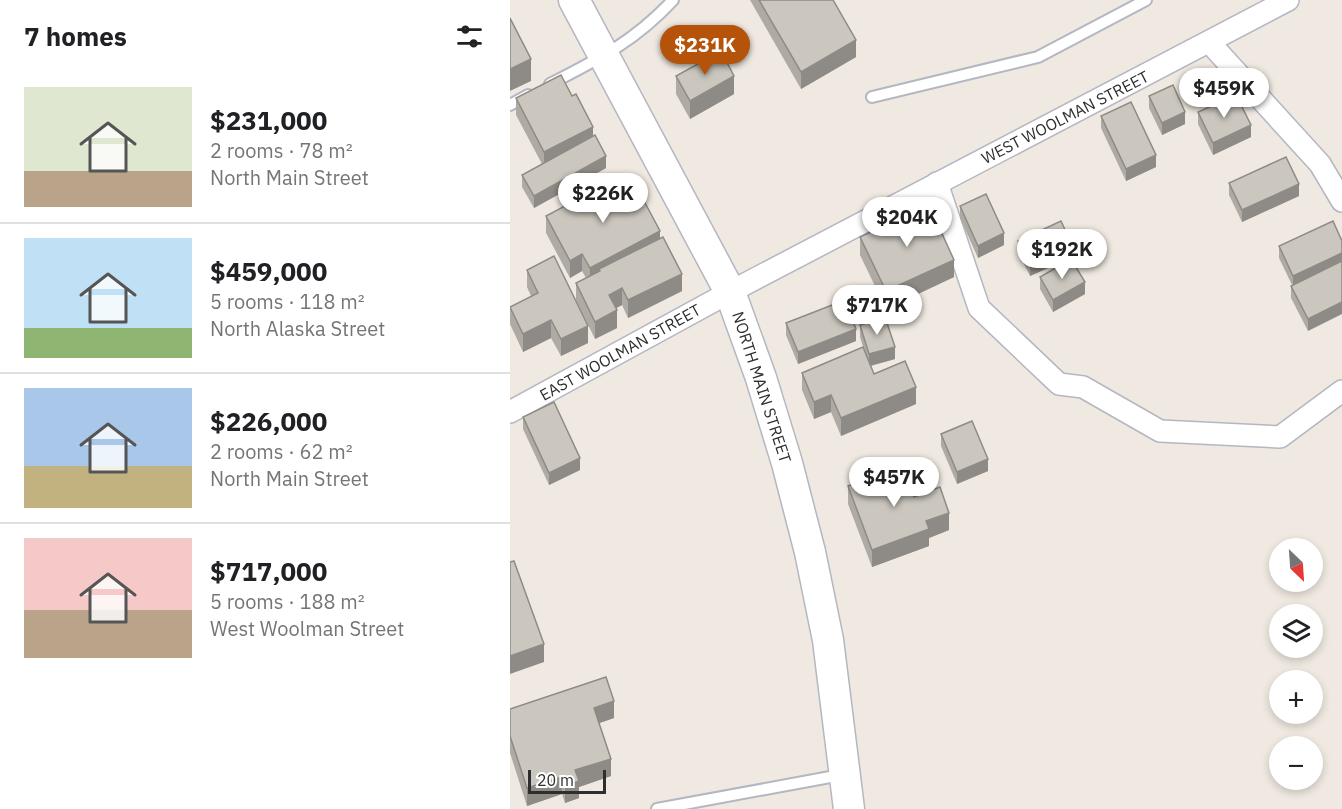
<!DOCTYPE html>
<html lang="en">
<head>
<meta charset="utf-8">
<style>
	:root { --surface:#fff; --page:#f6f6f6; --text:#202124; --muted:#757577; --line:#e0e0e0; --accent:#b45309 }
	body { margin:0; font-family:"IBM Plex Sans",sans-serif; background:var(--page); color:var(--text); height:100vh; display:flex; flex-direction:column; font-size:22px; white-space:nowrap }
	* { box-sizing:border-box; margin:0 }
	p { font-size:20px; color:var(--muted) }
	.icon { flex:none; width:33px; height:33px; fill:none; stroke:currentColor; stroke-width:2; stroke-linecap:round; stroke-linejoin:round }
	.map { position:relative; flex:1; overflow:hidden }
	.panel { display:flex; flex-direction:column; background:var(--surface); width:510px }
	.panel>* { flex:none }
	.needle { width:39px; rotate:155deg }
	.fabs { position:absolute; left:759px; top:538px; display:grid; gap:12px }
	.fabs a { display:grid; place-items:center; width:54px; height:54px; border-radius:50%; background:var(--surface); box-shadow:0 3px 9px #0003; font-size:30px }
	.scale { position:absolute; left:18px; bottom:15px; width:78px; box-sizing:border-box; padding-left:6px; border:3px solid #2e2e2e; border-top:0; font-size:16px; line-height:21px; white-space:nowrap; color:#2e2e2e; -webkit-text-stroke:4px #fff; paint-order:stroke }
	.price { position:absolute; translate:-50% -51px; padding:0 14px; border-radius:21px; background:#fff; color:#222; font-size:20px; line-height:39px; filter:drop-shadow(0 2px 3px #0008) }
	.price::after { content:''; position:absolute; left:50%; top:36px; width:18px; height:14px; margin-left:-9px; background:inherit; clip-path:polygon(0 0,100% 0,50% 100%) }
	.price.selected { background:var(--accent); color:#fff }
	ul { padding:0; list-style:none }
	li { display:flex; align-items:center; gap:18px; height:150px; padding:0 24px }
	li+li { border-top:2px solid var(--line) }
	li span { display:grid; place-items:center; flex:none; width:168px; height:120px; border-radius:0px; color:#555 }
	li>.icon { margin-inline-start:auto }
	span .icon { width:72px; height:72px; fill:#fffc; stroke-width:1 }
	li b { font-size:26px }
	h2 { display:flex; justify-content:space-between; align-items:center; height:72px; padding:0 24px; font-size:26px }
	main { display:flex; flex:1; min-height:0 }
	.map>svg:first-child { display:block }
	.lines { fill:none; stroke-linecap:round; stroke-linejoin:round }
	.lane-casing { stroke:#b4b7c1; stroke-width:14 }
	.street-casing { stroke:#b4b7c1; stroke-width:24 }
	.secondary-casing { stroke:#b4b7c1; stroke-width:33 }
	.lane { stroke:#fff; stroke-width:10 }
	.street { stroke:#fff; stroke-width:21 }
	.secondary { stroke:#fff; stroke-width:30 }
	.wall { fill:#afaba4 }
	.shaded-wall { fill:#8e8b86 }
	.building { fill:#cbc7bf; stroke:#8e8b86; stroke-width:1.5 }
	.labels { text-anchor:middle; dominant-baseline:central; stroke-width:4.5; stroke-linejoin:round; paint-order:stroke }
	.street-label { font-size:16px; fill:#2e2e2e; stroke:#fff }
</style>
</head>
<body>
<main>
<section class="panel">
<h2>7 homes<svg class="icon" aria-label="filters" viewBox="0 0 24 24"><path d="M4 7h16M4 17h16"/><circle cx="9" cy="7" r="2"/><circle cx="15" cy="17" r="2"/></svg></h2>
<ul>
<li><span style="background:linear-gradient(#dfe7d0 70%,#b9a48a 0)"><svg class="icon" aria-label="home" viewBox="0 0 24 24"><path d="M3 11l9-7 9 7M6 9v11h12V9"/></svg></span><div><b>$231,000</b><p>2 rooms · 78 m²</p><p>North Main Street</p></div></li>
<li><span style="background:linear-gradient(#bfe0f5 75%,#8fb573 0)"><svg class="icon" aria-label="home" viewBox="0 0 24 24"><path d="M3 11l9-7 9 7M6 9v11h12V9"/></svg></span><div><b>$459,000</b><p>5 rooms · 118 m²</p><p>North Alaska Street</p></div></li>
<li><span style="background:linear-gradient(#a9c7e8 65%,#c2b280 0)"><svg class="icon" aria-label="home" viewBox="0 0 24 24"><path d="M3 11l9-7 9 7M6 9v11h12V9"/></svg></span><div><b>$226,000</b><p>2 rooms · 62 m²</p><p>North Main Street</p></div></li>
<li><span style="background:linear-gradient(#f6c9c9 60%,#b9a48a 0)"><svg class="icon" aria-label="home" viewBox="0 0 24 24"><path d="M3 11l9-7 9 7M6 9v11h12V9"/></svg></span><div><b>$717,000</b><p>5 rooms · 188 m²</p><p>West Woolman Street</p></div></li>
</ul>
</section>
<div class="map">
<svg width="832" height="809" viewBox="0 0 832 809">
	<rect width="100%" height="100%" fill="#efe9e1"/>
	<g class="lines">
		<g class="lane-casing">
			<g id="lane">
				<path d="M 40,84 C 89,59 125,41 163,0"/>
				<path d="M 362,97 L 528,57 L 636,0"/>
				<path d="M 0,105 L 18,95"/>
				<path d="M 147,809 L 331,775"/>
			</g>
		</g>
		<g class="street-casing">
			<g id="street">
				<path d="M 699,42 L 810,164 L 832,201"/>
				<path d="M 427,183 L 469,308 L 549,384 L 573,387 L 650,431 L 770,437 L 832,391"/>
				<path d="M 0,412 L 220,292 L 778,0"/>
			</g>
		</g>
		<g class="secondary-casing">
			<path id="secondary" d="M 64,0 L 220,292 L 251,378 L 277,463 L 300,552 L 318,640 L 339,809"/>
		</g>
		<use href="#lane" class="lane"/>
		<use href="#street" class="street"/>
		<use href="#secondary" class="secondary"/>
	</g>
	<g class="wall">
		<path d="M 240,0 L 323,0 L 346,57 L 291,89 Z"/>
		<path d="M 166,76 L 224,94 L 180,119 L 166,94 Z"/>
		<path d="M 639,96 L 675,124 L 652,135 L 639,108 Z"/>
		<path d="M 6,98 L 83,136 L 96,168 L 24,208 L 12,187 L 12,175 L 32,164 L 6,115 Z"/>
		<path d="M 688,112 L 741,137 L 703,155 L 688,124 Z"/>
		<path d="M 591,116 L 646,167 L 616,181 L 591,128 Z"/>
		<path d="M 719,183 L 789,196 L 732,222 L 719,195 Z"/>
		<path d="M 104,190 L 150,239 L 172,291 L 118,318 L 112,305 L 106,308 L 107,328 L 85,339 L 66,300 L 66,283 L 76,278 L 72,271 L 60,278 L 36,233 L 36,216 Z"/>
		<path d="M 450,206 L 494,245 L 468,258 L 450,218 Z"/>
		<path d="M 823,221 L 798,331 L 781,298 L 781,286 L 782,285 L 769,258 L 769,246 Z"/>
		<path d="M 350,237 L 444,277 L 376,309 L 350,255 Z"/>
		<path d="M 508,241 L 562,257 L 520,276 L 508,252 Z"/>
		<path d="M 17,270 L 78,343 L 51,356 L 41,338 L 13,352 L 0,324 L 0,307 L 21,296 L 17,287 Z"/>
		<path d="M 530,277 L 575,294 L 543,312 L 530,289 Z"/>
		<path d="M 276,323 L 346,341 L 288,364 L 276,335 Z"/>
		<path d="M 350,325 L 385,359 L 361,366 L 364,374 L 406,404 L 331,436 L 321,412 L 304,419 L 292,390 L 292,373 L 354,350 L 350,337 Z"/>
		<path d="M 13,417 L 70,470 L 39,485 L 13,429 Z"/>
		<path d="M 431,434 L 478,471 L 447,484 L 431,446 Z"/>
		<path d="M 338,486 L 404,497 L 439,530 L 419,538 L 419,546 L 362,567 L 338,504 Z"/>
		<path d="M 0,709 L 104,718 L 89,723 L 101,776 L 69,787 L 69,798 L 55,803 L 52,794 L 17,806 L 0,753 Z"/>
	</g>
	<g class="shaded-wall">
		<path d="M 346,40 L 346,57 L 291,89 L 291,72 Z"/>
		<path d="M 21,59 L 21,81 L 0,91 L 0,69 Z"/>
		<path d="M 224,76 L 224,94 L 180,119 L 180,101 Z"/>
		<path d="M 675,112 L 675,124 L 652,135 L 652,123 Z"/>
		<path d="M 741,125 L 741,137 L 703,155 L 703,143 Z"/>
		<path d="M 83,127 L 83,144 L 34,169 L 34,152 Z"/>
		<path d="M 646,155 L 646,167 L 616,181 L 616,169 Z"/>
		<path d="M 96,156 L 96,168 L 24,208 L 24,196 Z"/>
		<path d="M 789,184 L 789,196 L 732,222 L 732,210 Z"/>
		<path d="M 150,231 L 150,249 L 89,269 L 89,281 L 80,286 L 80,268 Z"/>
		<path d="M 494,233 L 494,245 L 468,258 L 468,246 Z"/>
		<path d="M 562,245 L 562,257 L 520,276 L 520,264 Z"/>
		<path d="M 832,253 L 832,265 L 783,288 L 783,276 Z"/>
		<path d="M 72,254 L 72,271 L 60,278 L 60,261 Z"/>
		<path d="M 444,260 L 444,277 L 376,309 L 376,291 Z"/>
		<path d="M 172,274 L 172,291 L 118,318 L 118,300 Z"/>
		<path d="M 575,282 L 575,294 L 543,312 L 543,300 Z"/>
		<path d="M 112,288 L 112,305 L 99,312 L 99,295 Z"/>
		<path d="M 832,302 L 832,314 L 798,331 L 798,319 Z"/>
		<path d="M 107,310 L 107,328 L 85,339 L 85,322 Z"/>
		<path d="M 41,320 L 41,338 L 13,352 L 13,334 Z"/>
		<path d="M 78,326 L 78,343 L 51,356 L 51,339 Z"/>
		<path d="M 346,329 L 346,341 L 288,364 L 288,352 Z"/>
		<path d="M 385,347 L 385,359 L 359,366 L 359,354 Z"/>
		<path d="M 406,387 L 406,404 L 331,436 L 331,418 Z"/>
		<path d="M 321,395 L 321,412 L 304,419 L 304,402 Z"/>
		<path d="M 70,458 L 70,470 L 39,485 L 39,473 Z"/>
		<path d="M 478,459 L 478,471 L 447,484 L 447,472 Z"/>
		<path d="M 439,513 L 439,530 L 419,538 L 419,546 L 362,567 L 362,550 L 416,521 Z"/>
		<path d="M 34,644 L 34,662 L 0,674 L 0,656 Z"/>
		<path d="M 104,701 L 104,718 L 84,725 L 84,708 Z"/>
		<path d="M 101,759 L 101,776 L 69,787 L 69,798 L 55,803 L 55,786 L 65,770 Z"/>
		<path d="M 52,777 L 52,794 L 17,806 L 17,788 Z"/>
	</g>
	<g class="building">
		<path d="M 249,0 L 323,0 L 346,40 L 291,72 Z"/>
		<path d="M 0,18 L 21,59 L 0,69 Z"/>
		<path d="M 211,51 L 224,76 L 180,101 L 166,76 Z"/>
		<path d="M 51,75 L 62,96 L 66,94 L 83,127 L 34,152 L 6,98 Z"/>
		<path d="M 663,85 L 675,112 L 652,123 L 639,96 Z"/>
		<path d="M 726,95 L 741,125 L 703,143 L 688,112 Z"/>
		<path d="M 621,102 L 646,155 L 616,169 L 591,116 Z"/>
		<path d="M 85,135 L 96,156 L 24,196 L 12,175 Z"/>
		<path d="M 776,157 L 789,184 L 732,210 L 719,183 Z"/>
		<path d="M 121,181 L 132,203 L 134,201 L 150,231 L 80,268 L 72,254 L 60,261 L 36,216 L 100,182 L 104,190 Z"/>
		<path d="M 476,194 L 494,233 L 468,246 L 450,206 Z"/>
		<path d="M 419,205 L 444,260 L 376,291 L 350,237 Z"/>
		<path d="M 551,221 L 562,245 L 520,264 L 508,241 Z"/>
		<path d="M 823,221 L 832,241 L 832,253 L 783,276 L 769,246 Z"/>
		<path d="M 153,237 L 172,274 L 118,300 L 112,288 L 99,295 L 107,310 L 85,322 L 66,283 L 90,271 L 89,269 Z"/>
		<path d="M 44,256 L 78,326 L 51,339 L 41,320 L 13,334 L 0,307 L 28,293 L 17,270 Z"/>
		<path d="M 561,259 L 575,282 L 543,300 L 530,277 Z"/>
		<path d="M 832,261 L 832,302 L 798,319 L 781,286 Z"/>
		<path d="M 335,300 L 346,329 L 288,352 L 276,323 Z"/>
		<path d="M 375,317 L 385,347 L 359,354 L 350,325 Z"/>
		<path d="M 353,347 L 364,374 L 395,361 L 406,387 L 331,418 L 321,395 L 304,402 L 292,373 Z"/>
		<path d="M 44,402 L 70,458 L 39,473 L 13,417 Z"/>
		<path d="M 462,421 L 478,459 L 447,472 L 431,434 Z"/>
		<path d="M 392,466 L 404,497 L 430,487 L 439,513 L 416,521 L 419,529 L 362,550 L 338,486 Z"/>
		<path d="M 4,561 L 34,644 L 0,656 L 0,562 Z"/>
		<path d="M 96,677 L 104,701 L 84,708 L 101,759 L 65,770 L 69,781 L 55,786 L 52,777 L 17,788 L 0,736 L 0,709 Z"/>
	</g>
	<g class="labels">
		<g class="street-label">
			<text transform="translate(555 117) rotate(-27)">WEST WOOLMAN STREET</text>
			<text transform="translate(110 352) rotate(-29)">EAST WOOLMAN STREET</text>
			<text transform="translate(252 387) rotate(72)">NORTH MAIN STREET</text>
		</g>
	</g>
</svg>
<div class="fabs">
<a><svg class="needle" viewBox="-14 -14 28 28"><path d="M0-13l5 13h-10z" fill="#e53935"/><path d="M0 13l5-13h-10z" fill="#757577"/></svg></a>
<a><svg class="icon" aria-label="layers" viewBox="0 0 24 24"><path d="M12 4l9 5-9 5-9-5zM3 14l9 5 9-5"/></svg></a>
<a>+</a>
<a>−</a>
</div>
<div class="scale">20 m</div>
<b class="price selected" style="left:195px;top:76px">$231K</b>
<b class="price" style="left:714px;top:119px">$459K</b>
<b class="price" style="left:93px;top:224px">$226K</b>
<b class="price" style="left:397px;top:248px">$204K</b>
<b class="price" style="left:552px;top:280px">$192K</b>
<b class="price" style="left:367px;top:336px">$717K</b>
<b class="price" style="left:384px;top:508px">$457K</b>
</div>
</main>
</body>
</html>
